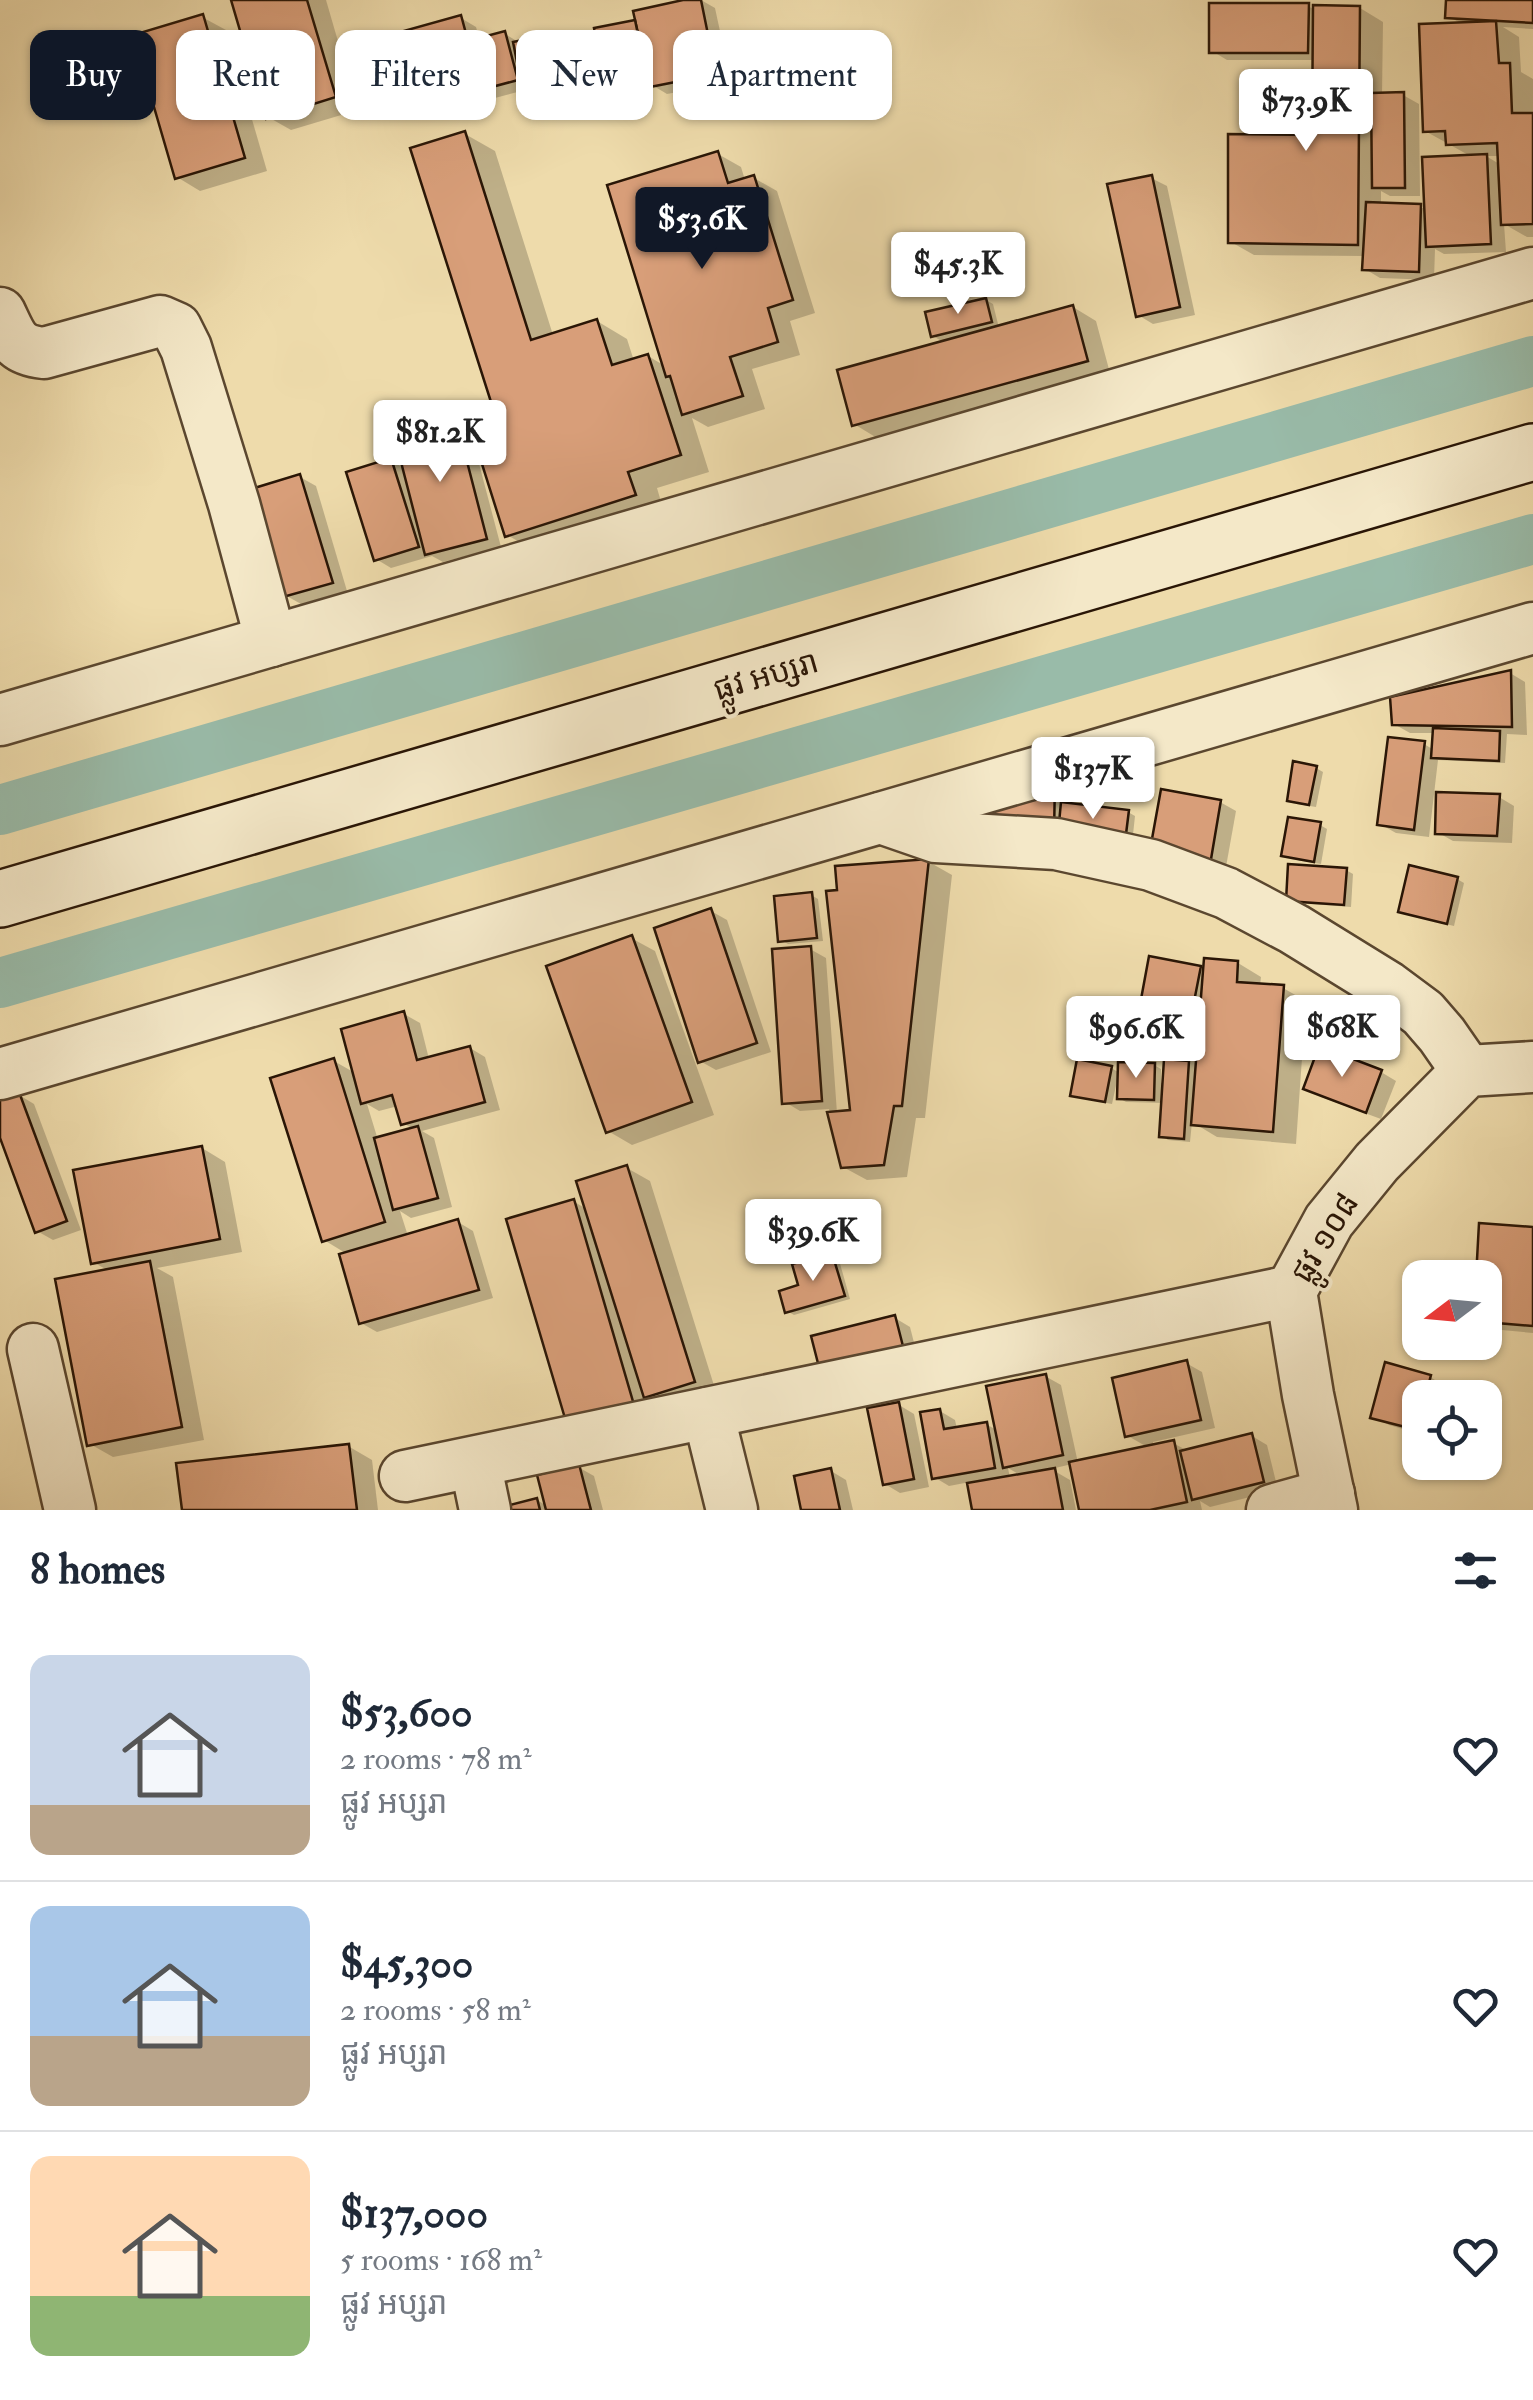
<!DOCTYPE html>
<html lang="en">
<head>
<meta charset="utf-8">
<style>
	:root { --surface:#fff; --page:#f6f6f7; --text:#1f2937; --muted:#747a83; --line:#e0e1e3; --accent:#111827 }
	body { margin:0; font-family:"IM FELL Double Pica","Noto Sans Khmer",serif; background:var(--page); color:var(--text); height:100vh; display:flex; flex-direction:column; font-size:38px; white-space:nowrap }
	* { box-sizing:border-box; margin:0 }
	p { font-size:32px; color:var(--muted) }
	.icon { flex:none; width:55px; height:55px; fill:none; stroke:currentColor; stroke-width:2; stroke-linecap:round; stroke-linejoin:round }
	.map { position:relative; height:1510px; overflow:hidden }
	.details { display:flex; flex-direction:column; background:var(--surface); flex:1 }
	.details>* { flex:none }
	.guide { position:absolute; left:30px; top:30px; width:1000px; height:90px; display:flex; gap:20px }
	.needle { width:65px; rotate:254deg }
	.tools { position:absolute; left:1402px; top:1260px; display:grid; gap:20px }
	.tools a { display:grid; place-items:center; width:100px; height:100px; border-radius:20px; background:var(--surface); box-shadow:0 2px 8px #0004; font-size:50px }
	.price { position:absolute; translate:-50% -85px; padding:0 22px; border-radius:10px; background:#fff; color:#222; font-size:32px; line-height:65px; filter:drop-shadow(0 2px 5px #0008) }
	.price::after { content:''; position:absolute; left:50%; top:60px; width:30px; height:22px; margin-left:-15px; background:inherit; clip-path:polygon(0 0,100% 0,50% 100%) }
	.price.on { background:var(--accent); color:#fff }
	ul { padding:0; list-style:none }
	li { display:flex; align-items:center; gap:30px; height:250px; padding:0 30px }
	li+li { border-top:2px solid var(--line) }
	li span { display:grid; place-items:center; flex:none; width:280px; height:200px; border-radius:20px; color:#555 }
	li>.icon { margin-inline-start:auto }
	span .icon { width:120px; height:120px; fill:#fffc; stroke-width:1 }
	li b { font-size:42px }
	h2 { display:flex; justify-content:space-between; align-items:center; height:120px; padding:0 30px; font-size:42px }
	.pill { padding:0 35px; border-radius:20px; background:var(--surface); box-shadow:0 2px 8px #0004; font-size:35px; line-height:90px }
	.pill.on { background:var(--accent); color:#fff }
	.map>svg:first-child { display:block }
	.shadow { fill:#0003; fill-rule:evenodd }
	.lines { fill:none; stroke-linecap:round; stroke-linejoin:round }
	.canal { stroke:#99bba9; stroke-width:50 }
	.building { fill:#d89e79; stroke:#2a1606; stroke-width:2.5 }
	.minor-casing { stroke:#5b472f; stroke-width:55 }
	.secondary-casing { stroke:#2a1606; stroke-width:60 }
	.minor { stroke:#f4e8c8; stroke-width:50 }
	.secondary { stroke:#f4e8c8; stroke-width:55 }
	.labels { text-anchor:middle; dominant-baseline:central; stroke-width:8; stroke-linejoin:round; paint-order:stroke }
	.street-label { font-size:32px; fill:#2a1606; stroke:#f4e8c8 }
</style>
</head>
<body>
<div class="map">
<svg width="1533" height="1510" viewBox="0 0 1533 1510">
	<rect width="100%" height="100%" fill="#eedbab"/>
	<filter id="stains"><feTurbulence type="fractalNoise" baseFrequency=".002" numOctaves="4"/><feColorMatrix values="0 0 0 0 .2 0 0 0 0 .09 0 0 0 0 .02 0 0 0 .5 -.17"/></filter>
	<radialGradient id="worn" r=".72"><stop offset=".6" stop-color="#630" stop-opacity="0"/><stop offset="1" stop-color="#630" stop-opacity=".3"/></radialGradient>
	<g class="shadow">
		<path d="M 233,0 L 326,0 L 358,110 L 291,130 L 268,117 Z"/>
		<path d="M 695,0 L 701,0 L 715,8 L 731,82 L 667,94 L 652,85 L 647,63 L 611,70 L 604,66 L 634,23 L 639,26 Z"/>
		<path d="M 1449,0 L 1533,0 L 1533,29 L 1503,27 L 1519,37 L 1521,72 L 1533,79 L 1533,237 L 1527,237 L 1504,224 L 1506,252 L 1444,254 L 1435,249 L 1434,280 L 1380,278 L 1365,269 L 1365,256 L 1254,255 L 1231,242 L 1315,138 L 1315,60 L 1227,60 L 1212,51 L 1308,6 L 1315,10 L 1360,8 L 1383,22 L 1382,95 L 1403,95 L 1419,104 L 1420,196 L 1390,196 L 1381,191 L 1381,205 L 1420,207 L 1427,210 L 1472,157 L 1425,131 L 1462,24 L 1448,16 ZM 1486,156 L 1500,156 L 1501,165 Z"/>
		<path d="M 202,17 L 226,30 L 267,171 L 200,191 L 177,177 Z"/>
		<path d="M 461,18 L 476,27 L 480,41 L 505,34 L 520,43 L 537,39 L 544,43 L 557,99 L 535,104 L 528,100 L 525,90 L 420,118 L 405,109 Z"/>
		<path d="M 465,134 L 495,151 L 553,335 L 597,321 L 627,339 L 634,361 L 648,356 L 665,366 L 718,154 L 741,167 L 745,180 L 754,178 L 777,191 L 815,313 L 790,321 L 800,355 L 752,369 L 765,409 L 708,427 L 692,418 L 709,472 L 657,488 L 664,512 L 537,552 L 507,535 L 482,455 L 477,456 L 501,547 L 443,562 L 432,556 L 391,568 L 376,559 L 391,460 L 405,469 L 454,418 L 473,428 L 494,404 Z"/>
		<path d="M 1151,178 L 1167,186 L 1195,315 L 1153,324 L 1138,315 Z"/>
		<path d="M 986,300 L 993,304 L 999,328 L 1073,307 L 1096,321 L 1110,373 L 877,438 L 854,424 L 945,343 L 933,336 Z"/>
		<path d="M 300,477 L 316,486 L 347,591 L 301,604 L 285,595 Z"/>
		<path d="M 1510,673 L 1525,682 L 1527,735 L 1507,734 L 1505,763 L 1438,760 L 1429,837 L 1396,833 L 1380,824 L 1424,744 L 1434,750 L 1435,733 L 1410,733 L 1394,724 Z"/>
		<path d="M 1316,768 L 1323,772 L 1316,807 L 1297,804 L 1290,800 Z"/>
		<path d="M 1054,783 L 1070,791 L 1069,806 L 1128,812 L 1135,816 L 1132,844 L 993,830 Z"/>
		<path d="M 1499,797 L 1514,806 L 1512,843 L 1453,841 L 1437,832 Z"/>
		<path d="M 1220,802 L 1236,811 L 1224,878 L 1166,868 Z"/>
		<path d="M 1320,825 L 1327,829 L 1321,864 L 1291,859 L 1284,855 Z"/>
		<path d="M 929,862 L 952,875 L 925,1118 L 916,1118 L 907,1177 L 867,1180 L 843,1167 L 829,1109 L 800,1111 L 785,1102 L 810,949 L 826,958 L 837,1113 L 852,1112 L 840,892 Z"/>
		<path d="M 1346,870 L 1353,874 L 1351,907 L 1296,903 L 1288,899 Z"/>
		<path d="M 1457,879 L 1464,883 L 1454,926 L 1408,915 L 1401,911 Z"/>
		<path d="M 811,895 L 818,899 L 823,941 L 788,944 L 781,940 Z"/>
		<path d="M 711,911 L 727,920 L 771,1052 L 716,1070 L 700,1061 Z"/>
		<path d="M 631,938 L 655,951 L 714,1115 L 632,1145 L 608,1131 Z"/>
		<path d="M 1238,963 L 1261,977 L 1260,986 L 1283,988 L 1306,1001 L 1296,1144 L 1217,1137 L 1192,1122 L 1190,1142 L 1168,1140 L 1162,1136 L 1164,1103 L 1126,1102 L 1119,1098 L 1120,1081 L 1117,1081 L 1112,1104 L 1080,1098 L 1073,1094 L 1111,1068 L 1120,1073 L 1154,1065 L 1161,1069 L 1161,1083 L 1165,1084 L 1167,1059 L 1150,1056 L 1134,1047 L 1200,968 L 1205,972 Z"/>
		<path d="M 404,1014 L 420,1023 L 429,1059 L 470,1048 L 485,1057 L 500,1110 L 422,1131 L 434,1138 L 452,1207 L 411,1218 L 400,1211 L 408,1236 L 458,1222 L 473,1231 L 493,1298 L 377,1332 L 361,1323 L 347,1254 L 324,1240 L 334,1061 L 355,1073 ZM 367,1104 L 379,1111 L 398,1106 L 403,1123 L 415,1130 L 378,1140 Z"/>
		<path d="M 1381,1072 L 1396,1081 L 1381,1119 L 1321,1097 L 1306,1088 Z"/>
		<path d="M 19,1095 L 34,1104 L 81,1230 L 53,1240 L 37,1231 L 0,1131 L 0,1102 Z"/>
		<path d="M 202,1148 L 225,1162 L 242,1252 L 157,1268 L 173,1277 L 204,1440 L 113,1457 L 90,1444 L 109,1271 L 93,1262 Z"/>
		<path d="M 627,1168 L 650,1181 L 717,1395 L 669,1410 L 650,1399 L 656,1418 L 592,1437 L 573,1201 L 588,1210 Z"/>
		<path d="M 1533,1229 L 1533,1333 L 1491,1329 L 1485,1326 L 1485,1278 Z"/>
		<path d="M 832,1255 L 839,1260 L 850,1299 L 794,1315 L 787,1311 L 801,1287 Z"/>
		<path d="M 895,1318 L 910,1327 L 919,1362 L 838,1382 Z"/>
		<path d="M 1186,1363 L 1202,1372 L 1215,1428 L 1153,1442 L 1154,1447 L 1173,1443 L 1188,1451 L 1252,1436 L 1267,1445 L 1278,1490 L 1210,1507 L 1200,1501 L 1202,1510 L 1082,1510 L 1072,1464 L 1051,1469 L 1070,1480 L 1076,1510 L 975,1510 L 970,1482 L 949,1486 L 934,1477 L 940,1411 L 955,1420 L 957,1429 L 986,1424 L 998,1431 L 1045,1376 L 1061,1385 L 1078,1463 L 1149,1448 L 1128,1436 ZM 1008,1468 L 1022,1476 L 1010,1478 Z"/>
		<path d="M 1430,1377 L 1445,1386 L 1442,1398 L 1420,1398 L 1420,1434 L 1389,1425 L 1373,1416 Z"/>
		<path d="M 899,1405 L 914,1414 L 929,1487 L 900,1493 L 885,1484 Z"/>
		<path d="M 348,1446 L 372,1460 L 378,1510 L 184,1510 Z"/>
		<path d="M 578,1467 L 594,1476 L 603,1510 L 499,1510 L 537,1500 L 547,1506 Z"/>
		<path d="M 831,1471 L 846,1480 L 853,1510 L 804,1510 Z"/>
	</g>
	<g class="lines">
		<g class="canal">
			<path d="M 0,810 L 1533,361"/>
			<path d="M 0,983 L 1533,539"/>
		</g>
	</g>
	<g class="building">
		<path d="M 231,0 L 307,0 L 336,97 L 266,119 Z"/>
		<path d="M 683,0 L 701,0 L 716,74 L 650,87 L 633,11 Z"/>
		<path d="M 1446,0 L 1533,0 L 1533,23 L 1445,18 Z"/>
		<path d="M 1209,3 L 1309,3 L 1308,53 L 1209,53 Z"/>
		<path d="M 1313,5 L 1360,6 L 1358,245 L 1228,243 L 1228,134 L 1312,135 Z"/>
		<path d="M 203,14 L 245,158 L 175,179 L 133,35 Z"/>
		<path d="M 461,15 L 468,41 L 505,31 L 518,80 L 402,111 L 382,37 Z"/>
		<path d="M 635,20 L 643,59 L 601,67 L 594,28 Z"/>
		<path d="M 1496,21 L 1499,63 L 1510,63 L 1512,113 L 1533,113 L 1533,224 L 1501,225 L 1497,143 L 1446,145 L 1445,131 L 1423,132 L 1419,24 Z"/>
		<path d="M 538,37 L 551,96 L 525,102 L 513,42 Z"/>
		<path d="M 1404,92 L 1405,188 L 1372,188 L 1371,93 Z"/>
		<path d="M 465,131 L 531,340 L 597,319 L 612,365 L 648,354 L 681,455 L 628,472 L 636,495 L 505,537 L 465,410 L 491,402 L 410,148 Z"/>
		<path d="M 718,151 L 728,183 L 754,175 L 793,300 L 768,308 L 778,342 L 730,357 L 743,396 L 682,415 L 670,376 L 666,377 L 607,185 Z"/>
		<path d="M 1487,154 L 1491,244 L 1426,247 L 1422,157 Z"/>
		<path d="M 1152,175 L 1180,307 L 1136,317 L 1107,184 Z"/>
		<path d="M 1366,202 L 1421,204 L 1419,272 L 1362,270 Z"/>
		<path d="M 986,298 L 992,322 L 931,337 L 925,312 Z"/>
		<path d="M 1073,305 L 1088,361 L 852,426 L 837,370 Z"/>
		<path d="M 455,415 L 487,539 L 425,555 L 393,431 Z"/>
		<path d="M 391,458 L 419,547 L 374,561 L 346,472 Z"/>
		<path d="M 300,474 L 333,583 L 283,597 L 251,489 Z"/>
		<path d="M 1511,670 L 1512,727 L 1392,725 L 1390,697 Z"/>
		<path d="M 1433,728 L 1500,731 L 1499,761 L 1431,758 Z"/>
		<path d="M 1388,737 L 1425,741 L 1414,830 L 1377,825 Z"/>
		<path d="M 1293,761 L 1317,766 L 1309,805 L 1287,801 Z"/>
		<path d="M 1055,780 L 1054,834 L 975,822 L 970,805 Z"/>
		<path d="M 1161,789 L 1221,800 L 1209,871 L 1148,861 Z"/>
		<path d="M 1436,792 L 1500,794 L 1497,836 L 1435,834 Z"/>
		<path d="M 1061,802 L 1129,810 L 1125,842 L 1058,834 Z"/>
		<path d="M 1288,817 L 1321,822 L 1314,862 L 1281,856 Z"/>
		<path d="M 929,859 L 902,1106 L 894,1106 L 884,1165 L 841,1168 L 827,1112 L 850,1110 L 826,891 L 837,890 L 835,866 Z"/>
		<path d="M 1288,864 L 1347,868 L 1344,905 L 1286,901 Z"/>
		<path d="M 1409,865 L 1458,877 L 1447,924 L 1398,912 Z"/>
		<path d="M 812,892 L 817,938 L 778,942 L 774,896 Z"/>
		<path d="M 711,908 L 757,1043 L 698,1063 L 654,928 Z"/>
		<path d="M 632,935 L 692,1102 L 606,1133 L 546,966 Z"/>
		<path d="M 811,946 L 822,1101 L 782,1104 L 772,949 Z"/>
		<path d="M 1149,956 L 1201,966 L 1183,1058 L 1132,1048 Z"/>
		<path d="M 1204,958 L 1238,961 L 1237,982 L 1284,985 L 1273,1132 L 1191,1125 Z"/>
		<path d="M 404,1011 L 417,1060 L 470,1046 L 485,1102 L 401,1125 L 392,1095 L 361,1104 L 341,1029 Z"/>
		<path d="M 1319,1046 L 1382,1070 L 1366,1113 L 1303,1089 Z"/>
		<path d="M 334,1058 L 385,1222 L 322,1242 L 270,1078 Z"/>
		<path d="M 1077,1059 L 1112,1066 L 1105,1102 L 1070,1096 Z"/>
		<path d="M 1164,1059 L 1189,1061 L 1184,1139 L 1159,1137 Z"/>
		<path d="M 1118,1062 L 1155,1063 L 1154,1100 L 1117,1099 Z"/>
		<path d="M 19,1092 L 67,1221 L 35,1233 L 0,1138 L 0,1099 Z"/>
		<path d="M 418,1126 L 438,1198 L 393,1210 L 374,1138 Z"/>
		<path d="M 202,1146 L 220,1239 L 91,1264 L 73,1170 Z"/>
		<path d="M 627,1165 L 695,1382 L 644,1398 L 576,1181 Z"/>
		<path d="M 574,1199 L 634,1405 L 567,1425 L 506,1219 Z"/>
		<path d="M 458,1219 L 479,1290 L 359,1324 L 339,1254 Z"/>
		<path d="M 1479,1223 L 1533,1227 L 1533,1326 L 1485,1322 L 1485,1278 L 1476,1278 Z"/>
		<path d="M 832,1253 L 845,1296 L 785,1313 L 779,1291 L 798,1285 L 792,1264 Z"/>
		<path d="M 150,1261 L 182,1427 L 87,1446 L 55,1279 Z"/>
		<path d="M 895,1315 L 905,1354 L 821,1375 L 811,1336 Z"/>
		<path d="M 1187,1360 L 1201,1420 L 1125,1437 L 1112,1378 Z"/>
		<path d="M 1385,1362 L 1431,1375 L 1425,1398 L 1420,1398 L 1420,1419 L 1417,1430 L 1370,1418 Z"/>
		<path d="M 1046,1374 L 1063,1455 L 1003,1468 L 986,1386 Z"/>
		<path d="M 899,1402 L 914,1479 L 883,1485 L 867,1408 Z"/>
		<path d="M 940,1409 L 944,1429 L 987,1422 L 995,1468 L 932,1479 L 920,1412 Z"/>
		<path d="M 1252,1433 L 1264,1482 L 1192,1500 L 1180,1451 Z"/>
		<path d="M 1174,1440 L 1187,1502 L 1150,1510 L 1079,1510 L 1069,1462 Z"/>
		<path d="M 349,1444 L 357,1510 L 182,1510 L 176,1463 Z"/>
		<path d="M 579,1464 L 591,1510 L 546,1510 L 537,1475 Z"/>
		<path d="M 831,1468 L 840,1510 L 801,1510 L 794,1476 Z"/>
		<path d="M 1055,1468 L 1063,1510 L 972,1510 L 967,1483 Z"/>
		<path d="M 537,1498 L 540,1510 L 491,1510 Z"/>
	</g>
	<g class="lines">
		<g class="minor-casing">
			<g id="minor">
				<path d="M 0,313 C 12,338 14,350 44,353 L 160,321 L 176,328 L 186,348 L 234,504 L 271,641"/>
				<path d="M 0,720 L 1533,273"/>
				<path d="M 881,818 L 936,837 L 1056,844 L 1151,865 L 1226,893 L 1294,929 L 1388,987 L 1423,1013 L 1442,1035 L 1467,1071"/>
				<path d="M 0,1074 L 1533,628"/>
				<path d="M 33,1349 L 70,1510"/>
				<path d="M 708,1413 L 732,1510"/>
				<path d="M 475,1462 L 485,1510"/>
				<path d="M 405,1476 L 1291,1291"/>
				<path d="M 1272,1510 L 1329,1494"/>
				<path d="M 1332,1510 L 1308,1395 L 1291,1291 L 1329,1221 L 1377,1162 L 1467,1071 L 1533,1067"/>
			</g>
		</g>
		<g class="secondary-casing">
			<path id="secondary" d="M 0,899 L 1533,452"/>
		</g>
		<use href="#minor" class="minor"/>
		<use href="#secondary" class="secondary"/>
	</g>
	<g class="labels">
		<g class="street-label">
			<text transform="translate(766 676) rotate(-16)">ផ្លូវ អប្សរា</text>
			<text transform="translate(1325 1238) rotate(-58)">ផ្លូវ ១០៨</text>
		</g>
	</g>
	<rect width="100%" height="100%" filter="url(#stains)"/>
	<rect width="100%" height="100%" fill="url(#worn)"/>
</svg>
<div class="tools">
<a><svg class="needle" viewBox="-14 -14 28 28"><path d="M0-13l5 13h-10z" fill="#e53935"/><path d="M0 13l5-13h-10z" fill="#747a83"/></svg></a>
<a><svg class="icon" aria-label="locate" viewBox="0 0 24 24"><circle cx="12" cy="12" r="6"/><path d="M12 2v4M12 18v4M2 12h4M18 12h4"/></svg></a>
</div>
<b class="price" style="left:1306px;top:154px">$73.9K</b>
<b class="price on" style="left:702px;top:272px">$53.6K</b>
<b class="price" style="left:958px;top:317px">$45.3K</b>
<b class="price" style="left:440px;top:485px">$81.2K</b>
<b class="price" style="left:1093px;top:822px">$137K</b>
<b class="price" style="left:1342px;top:1080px">$68K</b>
<b class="price" style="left:1136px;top:1081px">$96.6K</b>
<b class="price" style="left:813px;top:1284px">$39.6K</b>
<div class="guide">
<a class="pill on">Buy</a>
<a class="pill">Rent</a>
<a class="pill">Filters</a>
<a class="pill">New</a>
<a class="pill">Apartment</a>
</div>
</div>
<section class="details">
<h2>8 homes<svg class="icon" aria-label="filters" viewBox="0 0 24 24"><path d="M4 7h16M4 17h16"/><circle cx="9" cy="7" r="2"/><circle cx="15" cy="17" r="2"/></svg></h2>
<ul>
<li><span style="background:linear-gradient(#c9d6e8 75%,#b9a48a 0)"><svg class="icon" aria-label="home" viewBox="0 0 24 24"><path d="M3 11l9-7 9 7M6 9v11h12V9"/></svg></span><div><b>$53,600</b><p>2 rooms · 78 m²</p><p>ផ្លូវ អប្សរា</p></div><svg class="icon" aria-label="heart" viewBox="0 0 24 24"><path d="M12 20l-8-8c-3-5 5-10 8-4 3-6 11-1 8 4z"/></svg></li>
<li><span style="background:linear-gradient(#a9c7e8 65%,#b9a48a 0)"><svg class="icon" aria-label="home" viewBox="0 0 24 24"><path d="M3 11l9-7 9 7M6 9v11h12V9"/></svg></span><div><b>$45,300</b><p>2 rooms · 58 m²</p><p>ផ្លូវ អប្សរា</p></div><svg class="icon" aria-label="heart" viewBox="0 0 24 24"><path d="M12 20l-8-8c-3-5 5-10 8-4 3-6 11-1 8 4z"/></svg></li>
<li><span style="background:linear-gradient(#ffd9b3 70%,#8fb573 0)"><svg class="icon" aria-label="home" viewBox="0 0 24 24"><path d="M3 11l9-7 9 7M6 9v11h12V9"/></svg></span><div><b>$137,000</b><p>5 rooms · 168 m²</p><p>ផ្លូវ អប្សរា</p></div><svg class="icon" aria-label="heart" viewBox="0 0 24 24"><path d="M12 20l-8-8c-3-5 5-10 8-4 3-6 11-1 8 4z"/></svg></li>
</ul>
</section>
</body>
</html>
